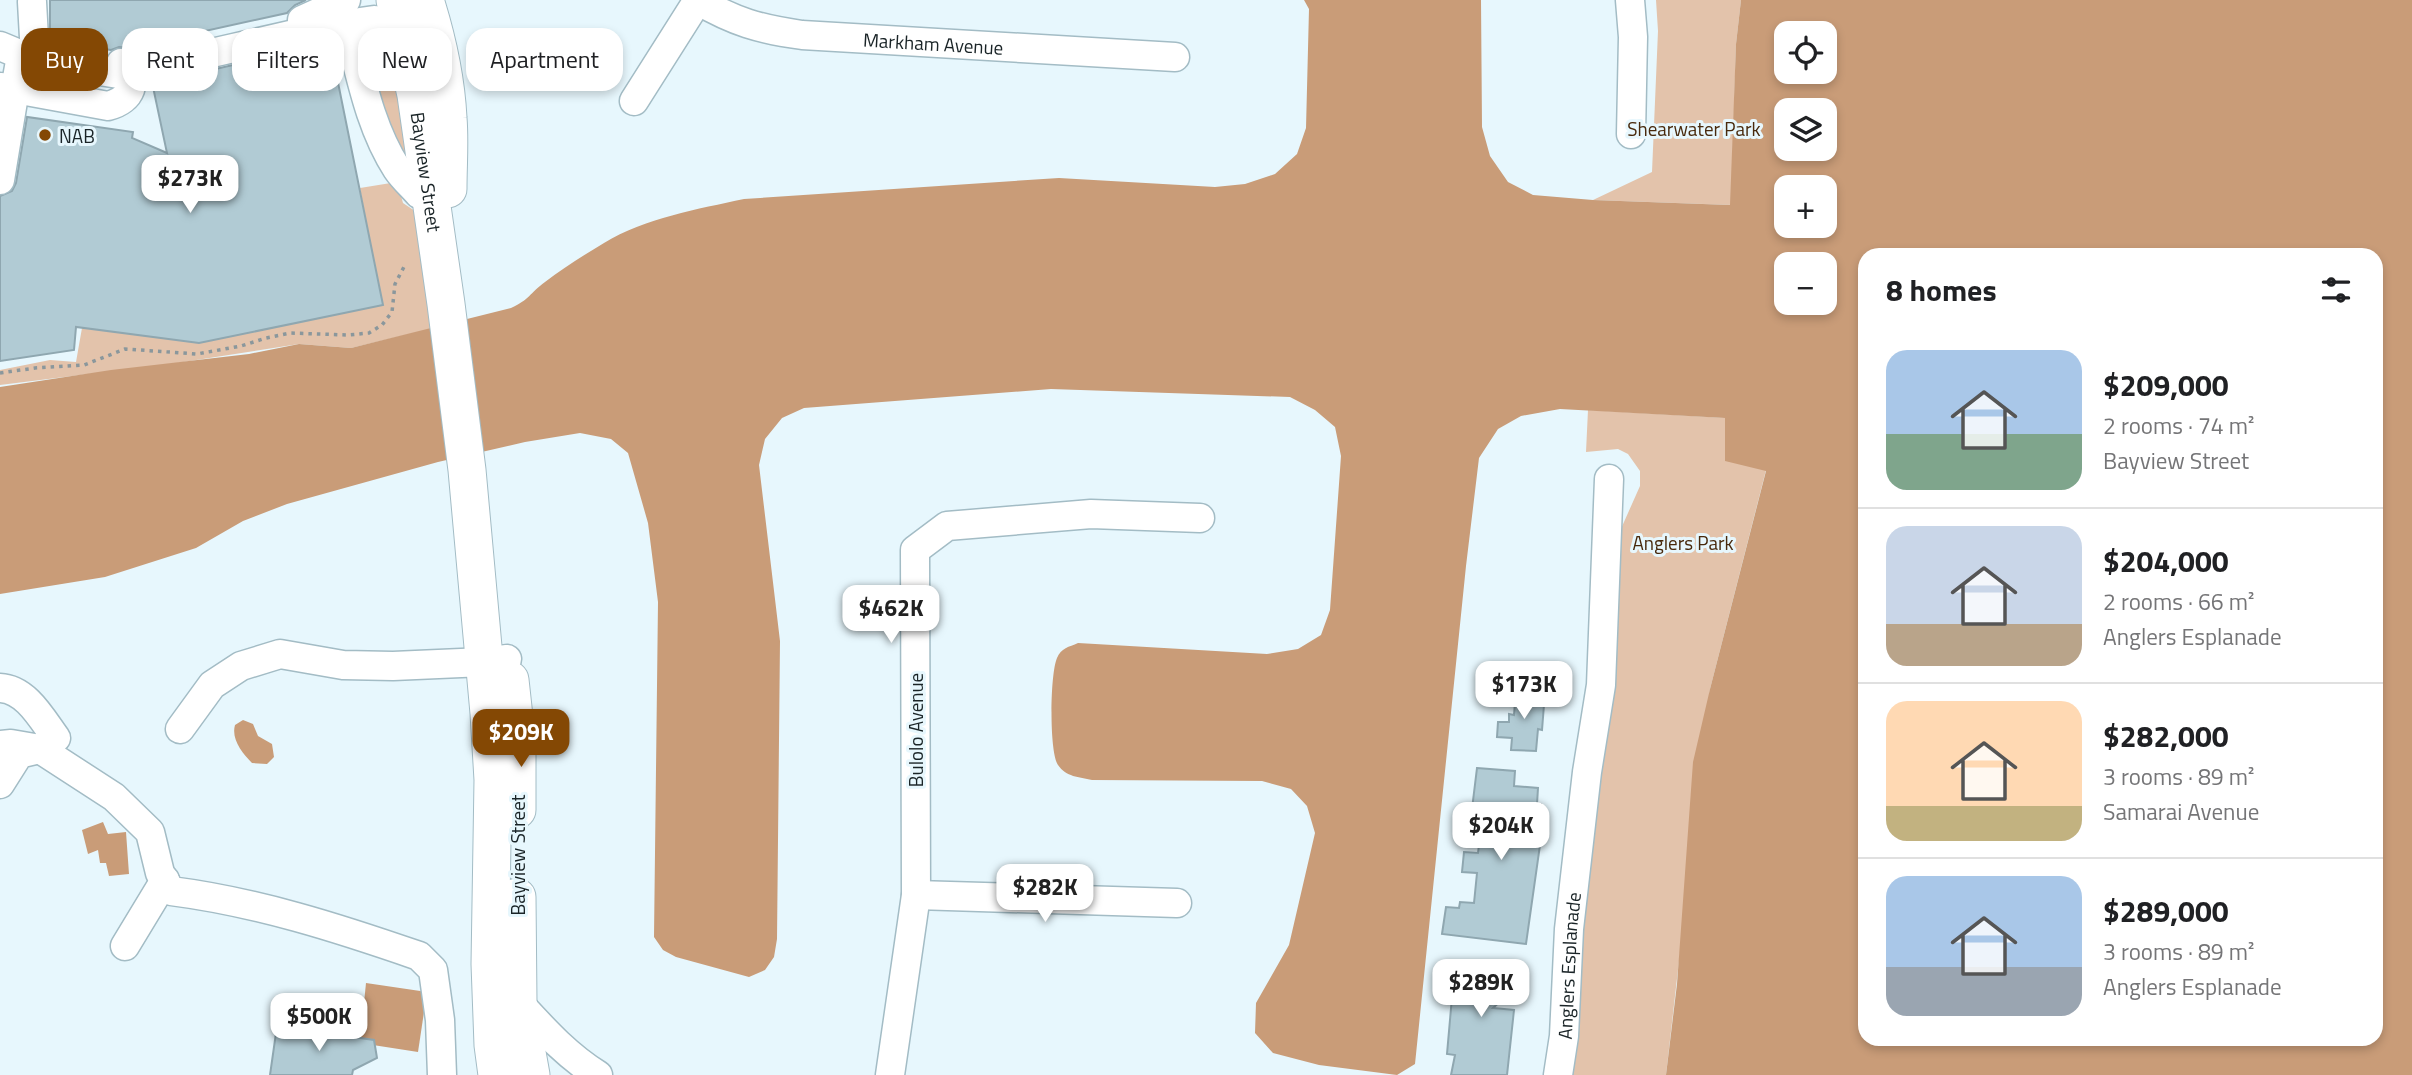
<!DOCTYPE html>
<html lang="en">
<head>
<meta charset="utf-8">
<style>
	:root { --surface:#fff; --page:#f6f6f6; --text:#202124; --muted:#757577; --line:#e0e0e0; --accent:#844804 }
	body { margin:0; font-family:"Titillium Web",sans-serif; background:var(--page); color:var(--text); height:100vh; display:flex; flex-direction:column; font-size:26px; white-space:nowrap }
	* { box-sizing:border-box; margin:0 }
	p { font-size:23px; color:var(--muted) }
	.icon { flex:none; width:38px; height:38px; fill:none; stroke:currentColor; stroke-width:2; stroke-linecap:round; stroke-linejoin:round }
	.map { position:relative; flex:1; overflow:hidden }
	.panel { position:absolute; left:1858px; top:248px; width:525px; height:798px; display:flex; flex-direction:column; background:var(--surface); border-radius:21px; box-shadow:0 4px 10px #0003 }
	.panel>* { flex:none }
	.top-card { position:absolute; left:21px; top:28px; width:665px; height:63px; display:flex; gap:14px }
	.tools { position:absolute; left:1774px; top:21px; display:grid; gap:14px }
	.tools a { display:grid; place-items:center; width:63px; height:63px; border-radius:14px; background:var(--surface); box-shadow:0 4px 10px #0003; font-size:35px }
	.price { position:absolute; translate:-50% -60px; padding:0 16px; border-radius:14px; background:#fff; color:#222; font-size:23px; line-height:46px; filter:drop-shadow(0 2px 4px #0008) }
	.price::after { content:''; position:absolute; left:50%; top:42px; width:21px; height:16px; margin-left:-10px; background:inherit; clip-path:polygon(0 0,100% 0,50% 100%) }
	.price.current { background:var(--accent); color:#fff }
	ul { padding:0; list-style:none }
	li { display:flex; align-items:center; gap:21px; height:175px; padding:0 28px }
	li+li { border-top:2px solid var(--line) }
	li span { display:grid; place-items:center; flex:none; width:196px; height:140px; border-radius:21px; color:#555 }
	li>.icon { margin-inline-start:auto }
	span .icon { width:84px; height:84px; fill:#fffc; stroke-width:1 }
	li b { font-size:30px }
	h2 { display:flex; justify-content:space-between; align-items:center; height:84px; padding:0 28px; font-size:30px }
	.chip { padding:0 24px; border-radius:21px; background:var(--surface); box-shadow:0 4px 10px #0003; font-size:24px; line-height:63px }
	.chip.current { background:var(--accent); color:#fff }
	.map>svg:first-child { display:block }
	.green { fill:#e3c3ab }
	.water { fill:#c99c78; fill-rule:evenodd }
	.building { fill:#b1cbd4; stroke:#8fa7b0; stroke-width:2 }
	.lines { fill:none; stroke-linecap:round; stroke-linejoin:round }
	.minor-casing { stroke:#a3bcc5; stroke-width:31 }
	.major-casing { stroke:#a3bcc5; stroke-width:39 }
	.path { stroke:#8a979c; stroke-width:3.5; stroke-dasharray:3.5 5; stroke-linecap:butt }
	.minor { stroke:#fff; stroke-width:28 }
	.major { stroke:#fff; stroke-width:37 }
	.poi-dot { fill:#844804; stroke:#e7f7fd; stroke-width:2.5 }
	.labels { text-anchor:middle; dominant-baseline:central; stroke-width:6; stroke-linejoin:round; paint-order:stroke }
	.street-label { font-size:19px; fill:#1a2427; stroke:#e7f7fd }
	.park-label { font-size:19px; fill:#48290c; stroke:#e7f7fd }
	.poi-label { font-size:19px; fill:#1a2427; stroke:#e7f7fd; text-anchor:start }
</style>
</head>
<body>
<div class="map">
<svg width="2412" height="1075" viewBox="0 0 2412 1075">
	<rect width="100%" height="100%" fill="#e7f7fd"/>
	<g class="green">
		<path d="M 1656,0 L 1741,0 L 1736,44 L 1731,205 L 1593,200 L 1652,172 L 1658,31 Z"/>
		<path d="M 360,34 L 379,34 L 389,53 L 411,173 L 397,158 L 370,55 Z"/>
		<path d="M 397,182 L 403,203 L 418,213 L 435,328 L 351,348 L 299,344 L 177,363 L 0,385 L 0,370 L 50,360 L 76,362 L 82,328 L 199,343 L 382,305 L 360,188 Z"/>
		<path d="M 1588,410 L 1726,418 L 1766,470 L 1710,689 L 1666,1075 L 1567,1075 L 1620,531 L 1640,486 L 1640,471 L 1628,454 L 1618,449 L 1586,452 Z"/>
	</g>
	<g class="water">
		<path d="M 1304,0 L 1481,0 L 1482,127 L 1490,156 L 1508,182 L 1533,195 L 1593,200 L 1730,205 L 1736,44 L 1741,0 L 2412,0 L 2412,1075 L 1666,1075 L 1677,984 L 1693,762 L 1710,689 L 1766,471 L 1725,461 L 1725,418 L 1560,409 L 1521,416 L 1498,429 L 1479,458 L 1466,566 L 1415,1064 L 1397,1075 L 1319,1065 L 1273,1053 L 1255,1033 L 1256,1003 L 1289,945 L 1315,833 L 1307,806 L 1291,789 L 1262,781 L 1092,780 C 1079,777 1066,777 1058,765 C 1049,751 1050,674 1057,658 C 1061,648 1069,647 1078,643 L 1267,654 L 1298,649 L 1321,635 L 1330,610 L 1341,456 L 1335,427 L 1315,410 L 1290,397 L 1051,389 L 804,408 L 782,418 L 765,439 L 759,465 L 780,641 L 777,939 L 774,957 L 765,970 L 749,977 L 676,957 L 663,950 L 654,937 L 658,602 L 648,523 L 628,453 L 611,439 L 580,433 L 525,442 L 438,462 L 287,504 L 243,521 L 196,548 L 105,577 L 0,594 L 0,387 L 111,370 L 249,354 L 299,344 L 351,348 L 511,308 C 529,300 530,293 545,282 C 563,268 584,255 604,243 C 645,218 698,209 744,199 L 1059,178 L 1215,187 L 1245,184 L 1275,174 L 1297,154 L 1306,128 L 1309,9 ZM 1787,33 L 1825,33 L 1825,72 L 1787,72 ZM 1787,110 L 1825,110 L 1825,149 L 1787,149 ZM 1787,187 L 1825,187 L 1825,226 L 1787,226 ZM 1866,256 L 2376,256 L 2376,1040 L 1866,1040 ZM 1787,264 L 1825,264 L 1825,303 L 1787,303 Z"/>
		<path d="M 243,720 L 253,724 L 258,736 L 272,744 L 274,757 L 267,764 L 252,763 C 242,753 231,739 235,725 Z"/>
		<path d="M 103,822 L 108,834 L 126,832 L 129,874 L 109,876 L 106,863 L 100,863 L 98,850 L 88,854 L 82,830 Z"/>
		<path d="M 366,983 L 427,992 L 418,1052 L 360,1043 Z"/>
	</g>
	<g class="building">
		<path d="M 50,0 L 306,0 L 295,5 L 287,13 L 128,48 L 119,47 L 111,50 L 85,46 L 80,38 L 50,31 Z"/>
		<path d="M 330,43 L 383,305 L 199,343 L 76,327 L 74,350 L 0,361 L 0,196 L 12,191 L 16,183 L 27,117 L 133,132 L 132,138 L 167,153 L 153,87 L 198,73 Z"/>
		<path d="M 1516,690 L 1545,692 L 1542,730 L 1538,729 L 1536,751 L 1511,750 L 1512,738 L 1497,737 L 1498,722 L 1509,722 L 1509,714 L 1514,715 Z"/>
		<path d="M 1477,768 L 1515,771 L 1514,786 L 1538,788 L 1537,804 L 1541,804 L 1538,838 L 1541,838 L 1526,944 L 1442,934 L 1446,907 L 1459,908 L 1460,902 L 1474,903 L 1477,873 L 1462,872 L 1464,852 L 1478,853 L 1483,810 L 1472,809 Z"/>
		<path d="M 1455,963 L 1523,969 L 1522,982 L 1493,1008 L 1514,1010 L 1507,1075 L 1451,1075 L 1455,1055 L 1447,1054 Z"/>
		<path d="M 277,1026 L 374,1040 L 377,1058 L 353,1070 L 352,1075 L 270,1075 Z"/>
	</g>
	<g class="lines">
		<g class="minor-casing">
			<g id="minor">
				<path id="s1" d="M 697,0 C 735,22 759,29 802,35 L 1175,57"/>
				<path d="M 1630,0 L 1633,37 L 1631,134"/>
				<path d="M 32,2 L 34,38 C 43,50 56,50 70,52"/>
				<path d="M 302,20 L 346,0"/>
				<path d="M 347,24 C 360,72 369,126 397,169 C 403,178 412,186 419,194"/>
				<path d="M 0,46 L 36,61 L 131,76 L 194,57 L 325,27 L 374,20 C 390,28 392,42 395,58"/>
				<path d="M 21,56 L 15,89 L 108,106 C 131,100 140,81 121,63"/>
				<path d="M 0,87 L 15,89 L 0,180"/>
				<path d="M 634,101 L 698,0"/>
				<path d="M 0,688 C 26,689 42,719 56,738 L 40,749 L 11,744 L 0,745"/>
				<path d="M 180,729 L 212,685 L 241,666 L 280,654 L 343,665 L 393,666 L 484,662 L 507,659"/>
				<path d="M 0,784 L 19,754 L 40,749 L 114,797 L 150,832 L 160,873 L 171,891 C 257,902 338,928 419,956 L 433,970 L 440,1020 L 442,1075"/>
				<path d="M 916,895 L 1177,903"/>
				<path d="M 125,946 L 165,880"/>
				<path d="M 518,1002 C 543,1029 566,1055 598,1075"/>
				<path d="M 890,1075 L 916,895 L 915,550 L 947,526 L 1091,514 L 1200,518"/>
				<path id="s2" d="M 1558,1075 L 1564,1036 L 1569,929 L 1587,772 L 1601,685 L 1609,479"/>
			</g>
		</g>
		<g class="major-casing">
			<g id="major">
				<path id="s3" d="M 395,0 L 416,95 L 446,304 L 467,470 L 489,713 L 493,780 L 490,964 L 493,1045 L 497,1075"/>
				<path d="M 425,0 C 437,38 446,78 448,118 C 450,141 448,165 448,189"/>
				<path d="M 510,680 L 517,744 L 517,810"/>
				<path d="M 517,897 L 518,1002 L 531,1075"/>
			</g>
		</g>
		<path class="path" d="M 0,373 L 35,368 L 84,365 L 125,349 L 197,354 L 241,346 L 266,338 L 290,333 L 348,335 L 369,333 L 382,325 L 392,312 L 395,284 L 406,263"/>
		<use href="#minor" class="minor"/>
		<use href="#major" class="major"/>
	</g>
	<circle class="poi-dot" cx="45" cy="135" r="7"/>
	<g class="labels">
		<g class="street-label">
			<text stroke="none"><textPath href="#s1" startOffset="243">Markham Avenue</textPath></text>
			<text stroke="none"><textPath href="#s3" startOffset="175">Bayview Street</textPath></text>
			<text transform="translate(915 730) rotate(-90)">Bulolo Avenue</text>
			<text transform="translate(517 855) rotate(-90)">Bayview Street</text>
			<text stroke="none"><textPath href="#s2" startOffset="110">Anglers Esplanade</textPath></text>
		</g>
		<g class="park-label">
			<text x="1694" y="128">Shearwater Park</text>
			<text x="1683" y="542">Anglers Park</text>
		</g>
		<g class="poi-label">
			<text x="59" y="135">NAB</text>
		</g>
	</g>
</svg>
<div class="tools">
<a><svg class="icon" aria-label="locate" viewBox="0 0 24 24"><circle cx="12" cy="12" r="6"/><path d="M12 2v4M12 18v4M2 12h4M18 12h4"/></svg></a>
<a><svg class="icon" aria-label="layers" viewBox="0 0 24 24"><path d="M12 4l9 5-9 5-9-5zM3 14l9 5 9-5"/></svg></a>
<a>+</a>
<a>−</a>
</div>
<b class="price" style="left:190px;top:215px">$273K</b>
<b class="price" style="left:891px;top:645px">$462K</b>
<b class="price" style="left:1524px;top:721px">$173K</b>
<b class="price current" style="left:521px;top:769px">$209K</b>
<b class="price" style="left:1501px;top:862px">$204K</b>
<b class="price" style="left:1045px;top:924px">$282K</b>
<b class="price" style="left:1481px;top:1019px">$289K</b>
<b class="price" style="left:319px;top:1053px">$500K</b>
<div class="top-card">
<a class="chip current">Buy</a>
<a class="chip">Rent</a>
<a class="chip">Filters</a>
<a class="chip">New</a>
<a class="chip">Apartment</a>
</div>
<section class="panel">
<h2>8 homes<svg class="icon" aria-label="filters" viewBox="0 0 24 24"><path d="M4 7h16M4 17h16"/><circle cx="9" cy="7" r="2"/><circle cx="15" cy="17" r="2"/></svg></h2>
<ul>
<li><span style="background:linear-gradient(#a9c7e8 60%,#7fa58c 0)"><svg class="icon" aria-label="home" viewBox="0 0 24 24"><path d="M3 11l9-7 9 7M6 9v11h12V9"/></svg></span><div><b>$209,000</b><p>2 rooms · 74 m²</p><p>Bayview Street</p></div></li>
<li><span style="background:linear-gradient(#c9d6e8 70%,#b9a48a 0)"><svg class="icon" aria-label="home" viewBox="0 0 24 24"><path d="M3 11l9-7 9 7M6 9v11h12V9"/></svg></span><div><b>$204,000</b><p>2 rooms · 66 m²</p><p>Anglers Esplanade</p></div></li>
<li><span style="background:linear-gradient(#ffd9b3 75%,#c2b280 0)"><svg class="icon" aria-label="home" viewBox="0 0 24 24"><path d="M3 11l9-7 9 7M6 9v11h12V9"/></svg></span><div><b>$282,000</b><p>3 rooms · 89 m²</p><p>Samarai Avenue</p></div></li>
<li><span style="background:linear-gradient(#a9c7e8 65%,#9aa5b1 0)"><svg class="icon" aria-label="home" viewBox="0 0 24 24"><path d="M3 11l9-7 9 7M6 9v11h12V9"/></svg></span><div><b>$289,000</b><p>3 rooms · 89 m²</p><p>Anglers Esplanade</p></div></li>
</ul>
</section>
</div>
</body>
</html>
